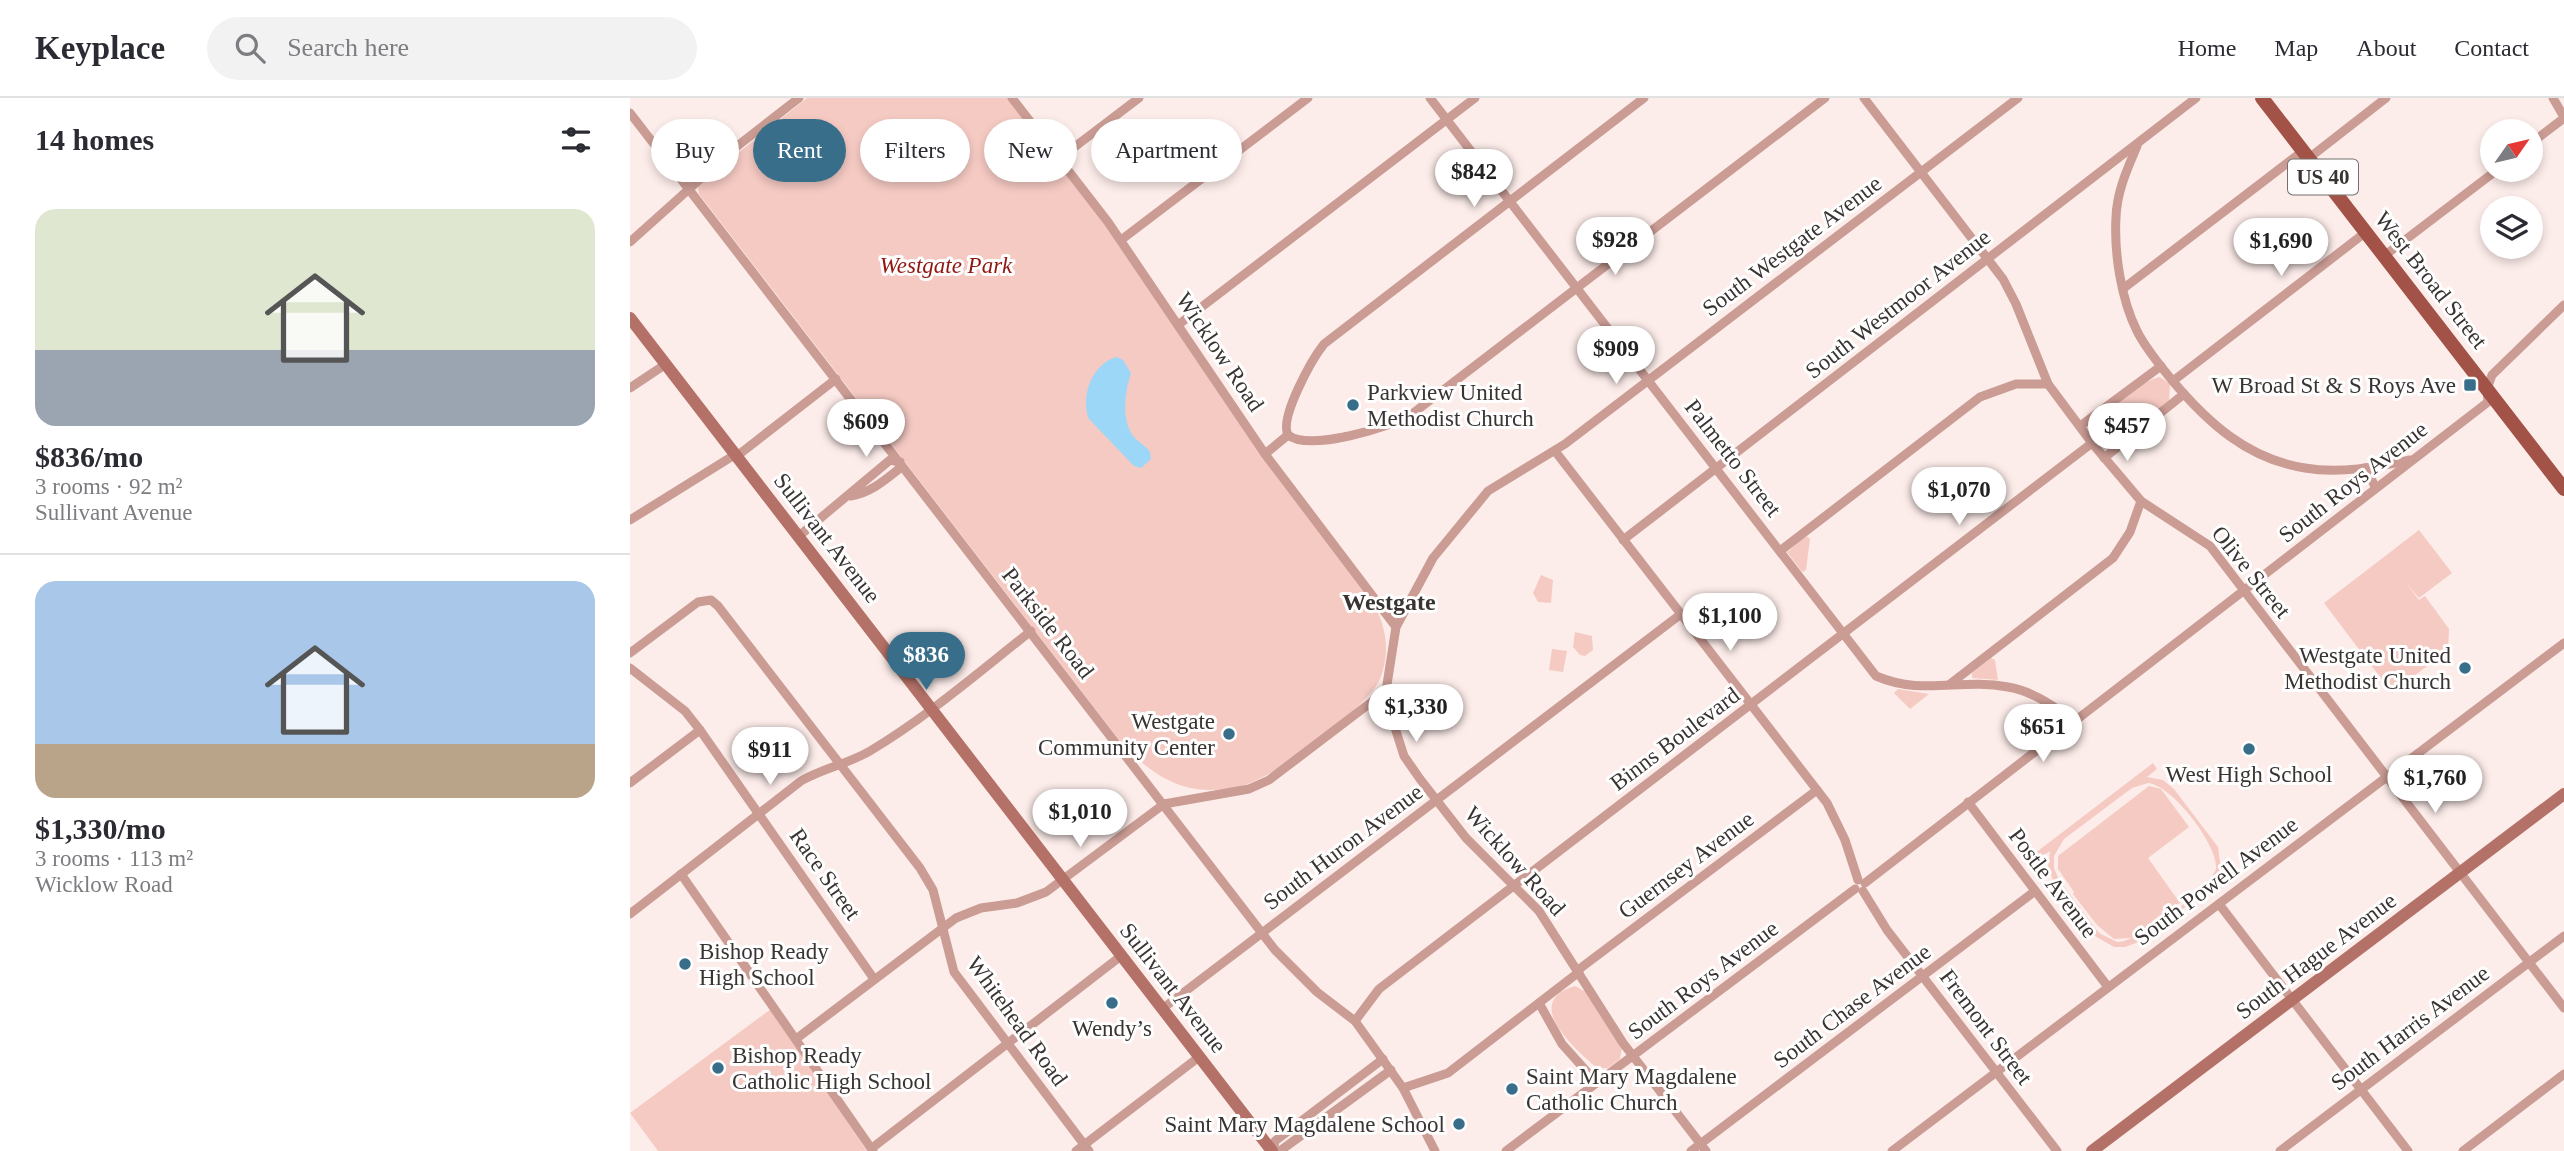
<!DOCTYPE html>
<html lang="en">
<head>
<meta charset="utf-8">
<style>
	:root { --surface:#fff; --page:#f2f2f3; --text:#2b2b33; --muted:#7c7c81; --line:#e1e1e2; --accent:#396e8a }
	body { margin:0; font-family:Georgia,serif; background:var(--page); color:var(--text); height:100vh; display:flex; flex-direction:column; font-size:26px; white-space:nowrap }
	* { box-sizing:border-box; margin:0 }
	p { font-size:23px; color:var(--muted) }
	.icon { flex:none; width:38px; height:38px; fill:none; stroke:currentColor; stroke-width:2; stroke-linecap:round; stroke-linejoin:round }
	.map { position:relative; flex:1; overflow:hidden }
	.drawer { display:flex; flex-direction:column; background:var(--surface); width:630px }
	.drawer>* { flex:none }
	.top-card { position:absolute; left:21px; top:21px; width:665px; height:63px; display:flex; gap:14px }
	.needle { width:46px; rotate:56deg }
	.fabs { position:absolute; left:1850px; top:21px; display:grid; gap:14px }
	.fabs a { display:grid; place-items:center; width:63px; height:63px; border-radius:50%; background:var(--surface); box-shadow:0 4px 10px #0003; font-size:35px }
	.price { position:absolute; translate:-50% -60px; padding:0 16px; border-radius:24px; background:#fff; color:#222; font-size:23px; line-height:46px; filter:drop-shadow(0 2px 4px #0008) }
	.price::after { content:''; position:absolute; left:50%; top:42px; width:21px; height:16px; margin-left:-10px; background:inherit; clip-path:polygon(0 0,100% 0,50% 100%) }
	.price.active { background:var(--accent); color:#fff }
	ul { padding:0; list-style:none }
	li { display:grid; align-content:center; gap:14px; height:371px; padding:0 35px }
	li+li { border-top:2px solid var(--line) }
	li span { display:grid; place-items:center; height:217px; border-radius:21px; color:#555 }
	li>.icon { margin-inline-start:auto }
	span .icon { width:126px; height:126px; fill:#fffc; stroke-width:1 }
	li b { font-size:30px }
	h2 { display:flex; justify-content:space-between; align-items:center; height:84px; padding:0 35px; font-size:30px }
	.tag { padding:0 24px; border-radius:32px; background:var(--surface); box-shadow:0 4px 10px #0003; font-size:24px; line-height:63px }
	.tag.active { background:var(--accent); color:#fff }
	header { display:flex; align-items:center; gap:42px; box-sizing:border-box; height:98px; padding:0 35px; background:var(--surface); border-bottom:2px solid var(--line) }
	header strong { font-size:33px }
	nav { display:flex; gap:38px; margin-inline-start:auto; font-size:24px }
	.search { width:490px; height:63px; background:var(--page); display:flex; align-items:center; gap:18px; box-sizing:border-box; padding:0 24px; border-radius:38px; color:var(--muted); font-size:26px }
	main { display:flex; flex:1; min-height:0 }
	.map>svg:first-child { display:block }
	.green { fill:#f5cac3; fill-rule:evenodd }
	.water { fill:#9cd7f8 }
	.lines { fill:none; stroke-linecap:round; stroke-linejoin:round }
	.minor { stroke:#ca9c94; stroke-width:9 }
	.secondary { stroke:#b47167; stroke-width:12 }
	.primary { stroke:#a25247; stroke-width:14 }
	.poi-dot { fill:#396e8a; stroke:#fefefe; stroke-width:2.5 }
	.labels { text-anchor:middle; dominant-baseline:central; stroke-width:6; stroke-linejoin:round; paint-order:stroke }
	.shield { fill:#fefefe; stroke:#74706f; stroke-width:2 }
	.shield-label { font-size:21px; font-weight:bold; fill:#393332 }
	.street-label { font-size:23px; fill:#393332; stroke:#fefefe }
	.park-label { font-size:23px; font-style:italic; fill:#901611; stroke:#fefefe }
	.poi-label { font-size:23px; fill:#393332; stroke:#fefefe; text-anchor:end }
	.neighbourhood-label { font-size:24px; font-weight:bold; fill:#393332; stroke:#fefefe }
</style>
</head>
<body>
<header>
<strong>Keyplace</strong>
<div class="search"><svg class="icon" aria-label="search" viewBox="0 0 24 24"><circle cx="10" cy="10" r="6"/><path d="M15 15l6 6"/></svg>Search here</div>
<nav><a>Home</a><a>Map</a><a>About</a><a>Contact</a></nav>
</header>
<main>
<section class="drawer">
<h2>14 homes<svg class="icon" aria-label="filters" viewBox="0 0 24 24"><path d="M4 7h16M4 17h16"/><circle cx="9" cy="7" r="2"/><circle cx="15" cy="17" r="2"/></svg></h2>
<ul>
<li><span style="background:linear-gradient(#dfe7d0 65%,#9aa5b1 0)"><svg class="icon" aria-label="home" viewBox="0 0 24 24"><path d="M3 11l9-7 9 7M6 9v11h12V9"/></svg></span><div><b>$836/mo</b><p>3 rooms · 92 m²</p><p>Sullivant Avenue</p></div></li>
<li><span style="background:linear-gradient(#a9c7e8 75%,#b9a48a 0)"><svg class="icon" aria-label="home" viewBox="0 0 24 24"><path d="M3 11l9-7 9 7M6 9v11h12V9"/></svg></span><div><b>$1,330/mo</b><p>3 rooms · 113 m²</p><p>Wicklow Road</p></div></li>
</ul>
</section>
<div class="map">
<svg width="1934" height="1053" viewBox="0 0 1934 1053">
	<rect width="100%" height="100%" fill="#fdedea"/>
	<g class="green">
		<path d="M 177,0 L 378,0 L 476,127 L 745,509 C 757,531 760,557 750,581 C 737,610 657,668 627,682 C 613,689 596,692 580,692 C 543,692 517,671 493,647 L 69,96 L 68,87 Z"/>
		<path d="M 1530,279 L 1540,286 L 1539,304 L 1489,343 L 1472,342 L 1466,332 C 1468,316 1514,281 1530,279 Z"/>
		<path d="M 1789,432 L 1822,475 L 1789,500 L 1777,486 L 1789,502 L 1795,498 L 1819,531 L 1818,552 L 1762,595 L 1694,505 Z"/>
		<path d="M 1176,438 L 1180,441 L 1176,472 L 1172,474 L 1157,454 Z"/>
		<path d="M 911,477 L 923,482 L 921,505 L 908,504 L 903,495 Z"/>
		<path d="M 945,534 L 962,538 L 963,552 L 955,558 L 950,557 L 943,549 Z"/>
		<path d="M 922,551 L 937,553 L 933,574 L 919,572 Z"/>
		<path d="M 1361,560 L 1365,562 L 1368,582 L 1342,580 L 1342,575 Z"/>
		<path d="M 1268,591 L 1299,596 L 1280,611 L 1264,595 Z"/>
		<path d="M 1523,665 L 1527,671 L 1517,679 L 1533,682 L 1544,691 L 1588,749 L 1591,772 L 1578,792 L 1509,844 L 1495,849 L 1484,849 L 1465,838 L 1423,782 L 1418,769 L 1420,753 L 1400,767 L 1396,762 ZM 1518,685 C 1542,687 1589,748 1586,771 C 1579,791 1508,845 1487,844 L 1469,835 L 1429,782 L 1424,770 L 1424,758 L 1434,741 L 1502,690 Z"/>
		<path d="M 1519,688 L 1531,691 L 1559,729 L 1518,760 L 1550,805 L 1501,840 L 1484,841 L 1467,827 L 1443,796 L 1444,794 L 1428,771 L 1428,758 Z"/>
		<path d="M 945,888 L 956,894 L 992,950 L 990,961 L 978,970 L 967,970 C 946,952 890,904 945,888 Z"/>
		<path d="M 141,911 L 237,1053 L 28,1053 L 0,1015 Z"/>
	</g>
	<path class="water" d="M 487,259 L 493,262 L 501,275 C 495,294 491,320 503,338 C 508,344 515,347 520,354 L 521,361 L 511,370 L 504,368 L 459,321 C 450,299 462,265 487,259 Z"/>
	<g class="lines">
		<g class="minor">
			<path d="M 382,0 L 478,124 L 635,356 L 766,529"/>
			<path d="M 800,0 L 1246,578 C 1292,598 1331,580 1378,589 C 1403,593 1424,609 1445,623"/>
			<path d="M 1234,0 L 1373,181 L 1386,206 L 1418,286 L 1462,345 L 1511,403 L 1580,448 L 1934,910"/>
			<path d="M 1923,0 L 1934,19"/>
			<path d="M 0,15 L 645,852 L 687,894 L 725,923 L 773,990 L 805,1053"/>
			<path d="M 1900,46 L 1934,20"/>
			<path d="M 1507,48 C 1497,72 1487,93 1486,119 C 1484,155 1491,201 1507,233 C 1516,251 1529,266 1541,281 C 1577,324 1617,361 1675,370 C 1710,376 1746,369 1780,362"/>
			<path d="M 430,60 L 509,0"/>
			<path d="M 1679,60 L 1756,0"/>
			<path d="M 491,142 L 678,0"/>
			<path d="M 0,144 L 106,49 L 169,0"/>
			<path d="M 1754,158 L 1867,72"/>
			<path d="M 1494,190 L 1673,53"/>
			<path d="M 548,227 L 845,0"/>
			<path d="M 1543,283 L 1736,134"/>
			<path d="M 0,290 L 36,266"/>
			<path d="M 1450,328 L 1531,268"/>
			<path d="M 658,337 C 679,354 761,329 782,316 L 1195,0"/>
			<path d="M 658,337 C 649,320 682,261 694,246 L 1014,0"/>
			<path d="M 925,353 L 1197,705 L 1215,742 L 1228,782"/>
			<path d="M 635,356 L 658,337"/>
			<path d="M 107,358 L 206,281"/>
			<path d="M 1474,360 L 1554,296"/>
			<path d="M 1735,370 L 1746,390"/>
			<path d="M 0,422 L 106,356"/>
			<path d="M 169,438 L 260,362 L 270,364 L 269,371 C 254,383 240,395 221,398"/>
			<path d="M 993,442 L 1566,0"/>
			<path d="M 1150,453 L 1350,299 L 1386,286 L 1418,286"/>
			<path d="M 0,555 L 68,504 L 81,502 L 88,508 L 290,770 L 303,792 L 324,874 L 459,1053"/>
			<path d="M 0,570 L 55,613 L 70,632 L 244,881"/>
			<path d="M 1320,586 L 1483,460 L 1500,434 L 1511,403"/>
			<path d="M 0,685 L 70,632"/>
			<path d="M 1338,704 L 1478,889"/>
			<path d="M 51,776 L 243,1053"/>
			<path d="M 1235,785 L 1858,304 L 1857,291 L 1862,277 L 1934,207"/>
			<path d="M 1233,793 L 1257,832 L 1427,1053"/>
			<path d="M 1589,806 L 1778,1053"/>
			<path d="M 0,816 L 171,683 C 193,670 218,666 240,653 C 297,619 349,574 401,533"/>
			<path d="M 948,872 L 1187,692"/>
			<path d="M 909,905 L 932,946 L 967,985"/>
			<path d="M 532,911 L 1051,516"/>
			<path d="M 725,923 L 749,891 L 1462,345"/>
			<path d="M 166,941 L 326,820 L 351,810 L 387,805 L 416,794 L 534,706 L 619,691 L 639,682 L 756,593"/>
			<path d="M 773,990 L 818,975 L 949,874"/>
			<path d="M 242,1050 L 491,858"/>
			<path d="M 446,1053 L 569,959"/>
			<path d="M 643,1053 L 645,1043 L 753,961"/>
			<path d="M 650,1053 L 761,972"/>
			<path d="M 876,1053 L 1225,791"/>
			<path d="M 1061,1053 L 1405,793"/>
			<path d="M 1076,1053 L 993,945 L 909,813 L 836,740 L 790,681 L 774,658 L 760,614 L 756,593 L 766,529 L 803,460 L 858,393 L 935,346 L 1388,0"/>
			<path d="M 1262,1053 L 1934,545"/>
			<path d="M 1650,1053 L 1934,838"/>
			<path d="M 1833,1053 L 1934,976"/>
		</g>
		<g class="secondary">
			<path d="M 0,220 L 642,1053"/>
			<path d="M 1462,1053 L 1934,696"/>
		</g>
		<path class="primary" d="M 1632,0 L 1934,391"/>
	</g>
	<g class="poi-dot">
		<rect x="1833" y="280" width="14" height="14" rx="3.5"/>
		<circle cx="723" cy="307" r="7"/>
		<circle cx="1835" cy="570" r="7"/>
		<circle cx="599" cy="636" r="7"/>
		<circle cx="1619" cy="651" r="7"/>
		<circle cx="55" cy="866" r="7"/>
		<circle cx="482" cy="905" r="7"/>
		<circle cx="88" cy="970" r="7"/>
		<circle cx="882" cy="991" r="7"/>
		<circle cx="829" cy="1026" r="7"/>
	</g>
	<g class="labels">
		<rect class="shield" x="1658" y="61.5" width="70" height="35" rx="5"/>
		<g class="shield-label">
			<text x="1693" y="79">US 40</text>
		</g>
		<g class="street-label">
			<text transform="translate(1162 148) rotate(-37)">South Westgate Avenue</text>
			<text transform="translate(1801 182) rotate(52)">West Broad Street</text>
			<text transform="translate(1268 206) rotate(-38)">South Westmoor Avenue</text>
			<text transform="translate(590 254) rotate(56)">Wicklow Road</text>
			<text transform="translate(1103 360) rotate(52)">Palmetto Street</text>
			<text transform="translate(1723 384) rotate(-38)">South Roys Avenue</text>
			<text transform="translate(197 440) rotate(52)">Sullivant Avenue</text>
			<text transform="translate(1621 474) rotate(51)">Olive Street</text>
			<text transform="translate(418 525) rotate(52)">Parkside Road</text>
			<text transform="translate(1045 641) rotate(-37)">Binns Boulevard</text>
			<text transform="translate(713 749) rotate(-37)">South Huron Avenue</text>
			<text transform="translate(885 763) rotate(48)">Wicklow Road</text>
			<text transform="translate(1056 767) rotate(-37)">Guernsey Avenue</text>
			<text transform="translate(195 776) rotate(55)">Race Street</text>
			<text transform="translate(1586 783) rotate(-37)">South Powell Avenue</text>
			<text transform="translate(1423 785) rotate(53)">Postle Avenue</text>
			<text transform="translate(1686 858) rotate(-37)">South Hague Avenue</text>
			<text transform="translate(1073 882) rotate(-37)">South Roys Avenue</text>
			<text transform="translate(543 890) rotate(52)">Sullivant Avenue</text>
			<text transform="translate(1222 908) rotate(-37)">South Chase Avenue</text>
			<text transform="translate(387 923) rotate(54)">Whitehead Road</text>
			<text transform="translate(1356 929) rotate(53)">Fremont Street</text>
			<text transform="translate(1780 930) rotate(-37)">South Harris Avenue</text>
		</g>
		<g class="park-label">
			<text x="316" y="167">Westgate Park</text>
		</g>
		<g class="poi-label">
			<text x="1826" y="287">W Broad St &amp; S Roys Ave</text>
			<text x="737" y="294" text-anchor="start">Parkview United<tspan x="737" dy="26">Methodist Church</tspan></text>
			<text x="1821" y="557">Westgate United<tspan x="1821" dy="26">Methodist Church</tspan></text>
			<text x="585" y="623">Westgate<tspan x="585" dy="26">Community Center</tspan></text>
			<text x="1619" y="676" text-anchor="middle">West High School</text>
			<text x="69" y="853" text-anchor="start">Bishop Ready<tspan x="69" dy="26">High School</tspan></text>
			<text x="482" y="930" text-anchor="middle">Wendy’s</text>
			<text x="102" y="957" text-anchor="start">Bishop Ready<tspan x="102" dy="26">Catholic High School</tspan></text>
			<text x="896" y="978" text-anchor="start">Saint Mary Magdalene<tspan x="896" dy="26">Catholic Church</tspan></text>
			<text x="815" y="1026">Saint Mary Magdalene School</text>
		</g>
		<g class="neighbourhood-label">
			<text x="759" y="504">Westgate</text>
		</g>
	</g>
</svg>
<div class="fabs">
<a><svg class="needle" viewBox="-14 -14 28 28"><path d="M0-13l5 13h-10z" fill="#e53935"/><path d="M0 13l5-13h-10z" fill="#7c7c81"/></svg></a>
<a><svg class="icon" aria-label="layers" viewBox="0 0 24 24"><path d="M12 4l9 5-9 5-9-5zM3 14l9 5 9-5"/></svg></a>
</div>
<b class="price" style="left:844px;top:111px">$842</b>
<b class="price" style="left:985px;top:179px">$928</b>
<b class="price" style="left:1651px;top:180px">$1,690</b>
<b class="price" style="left:986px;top:288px">$909</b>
<b class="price" style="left:236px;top:361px">$609</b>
<b class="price" style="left:1497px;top:365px">$457</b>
<b class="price" style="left:1329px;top:429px">$1,070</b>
<b class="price" style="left:1100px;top:555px">$1,100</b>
<b class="price active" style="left:296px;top:594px">$836</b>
<b class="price" style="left:786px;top:646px">$1,330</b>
<b class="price" style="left:1413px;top:666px">$651</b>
<b class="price" style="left:140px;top:689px">$911</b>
<b class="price" style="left:1805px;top:717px">$1,760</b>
<b class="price" style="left:450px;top:751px">$1,010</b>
<div class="top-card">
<a class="tag">Buy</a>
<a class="tag active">Rent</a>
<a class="tag">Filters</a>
<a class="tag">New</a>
<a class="tag">Apartment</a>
</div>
</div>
</main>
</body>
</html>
